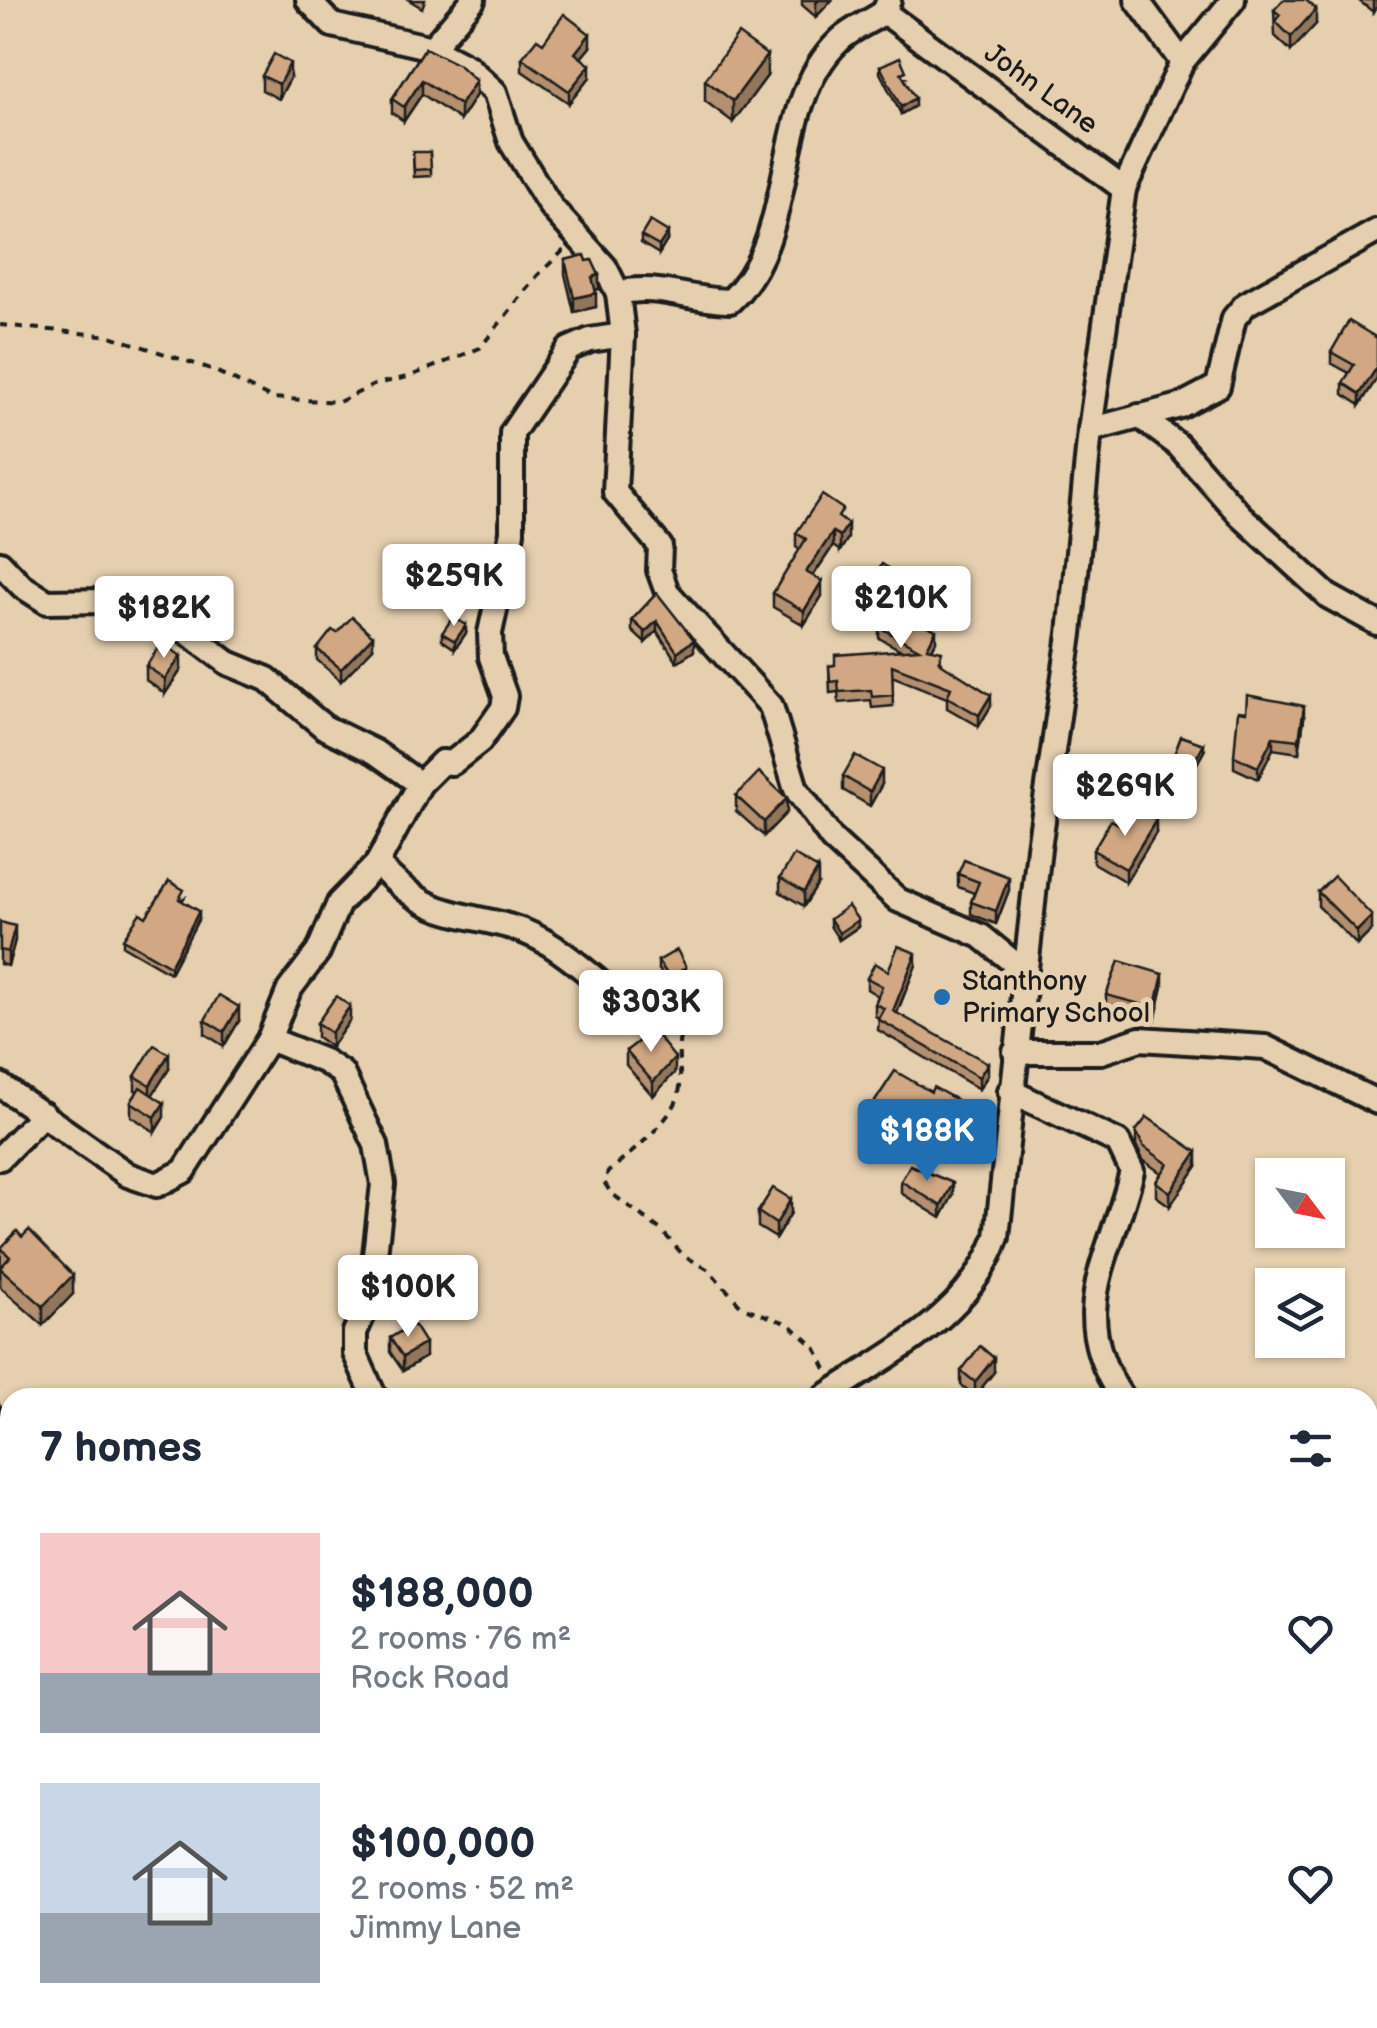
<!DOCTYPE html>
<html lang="en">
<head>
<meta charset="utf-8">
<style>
	:root { --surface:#fff; --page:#f2f2f3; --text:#1f2937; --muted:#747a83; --accent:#1f6fb2 }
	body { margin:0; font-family:"Balsamiq Sans",sans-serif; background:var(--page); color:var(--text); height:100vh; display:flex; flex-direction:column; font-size:38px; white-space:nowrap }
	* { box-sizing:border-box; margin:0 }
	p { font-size:32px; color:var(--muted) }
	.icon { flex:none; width:55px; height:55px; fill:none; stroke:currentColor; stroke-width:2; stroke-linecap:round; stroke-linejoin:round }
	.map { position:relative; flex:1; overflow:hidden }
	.panel { position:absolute; left:0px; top:1388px; width:1378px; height:642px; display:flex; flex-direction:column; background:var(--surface); border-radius:30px 30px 0 0; box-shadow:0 2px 8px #0004 }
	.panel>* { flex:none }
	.needle { width:65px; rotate:122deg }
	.buttons { position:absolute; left:1255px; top:1158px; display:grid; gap:20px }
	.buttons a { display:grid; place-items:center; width:90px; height:90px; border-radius:0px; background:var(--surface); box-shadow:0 2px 8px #0004; font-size:50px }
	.price { position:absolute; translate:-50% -85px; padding:0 22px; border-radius:10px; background:#fff; color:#222; font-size:32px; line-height:65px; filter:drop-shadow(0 2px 5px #0008) }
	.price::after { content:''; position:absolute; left:50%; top:60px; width:30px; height:22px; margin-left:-15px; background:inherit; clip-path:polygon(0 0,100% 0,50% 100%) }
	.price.selected { background:var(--accent); color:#fff }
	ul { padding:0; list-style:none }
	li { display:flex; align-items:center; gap:30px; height:250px; padding:0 40px }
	li span { display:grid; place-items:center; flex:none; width:280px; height:200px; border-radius:0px; color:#555 }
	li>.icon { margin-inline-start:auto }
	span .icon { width:120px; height:120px; fill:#fffc; stroke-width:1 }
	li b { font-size:42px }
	h2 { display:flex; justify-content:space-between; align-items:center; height:120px; padding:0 40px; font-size:42px }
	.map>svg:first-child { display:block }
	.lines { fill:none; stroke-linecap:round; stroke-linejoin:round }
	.minor-casing { stroke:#1c1c1c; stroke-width:30 }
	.path { stroke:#1c1c1c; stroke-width:4; stroke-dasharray:8 8; stroke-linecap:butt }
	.minor { stroke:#e5cfaf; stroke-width:22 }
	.wall { fill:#b49071; stroke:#1c1c1c; stroke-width:2.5 }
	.shaded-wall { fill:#92765c; stroke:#1c1c1c; stroke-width:2.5 }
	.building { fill:#d1a883; stroke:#1c1c1c; stroke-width:2.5 }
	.poi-dot { fill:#1f6fb2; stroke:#e5cfaf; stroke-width:4 }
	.labels { text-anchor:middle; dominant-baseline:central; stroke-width:10; stroke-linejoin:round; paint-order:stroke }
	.street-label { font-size:28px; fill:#1c1c1c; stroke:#e5cfaf }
	.poi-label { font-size:28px; fill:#1c1c1c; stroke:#e5cfaf; text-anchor:start }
</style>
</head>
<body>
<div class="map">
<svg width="1377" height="2028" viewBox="0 0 1377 2028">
	<rect width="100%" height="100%" fill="#e5cfaf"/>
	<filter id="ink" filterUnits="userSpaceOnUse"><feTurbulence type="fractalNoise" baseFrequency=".01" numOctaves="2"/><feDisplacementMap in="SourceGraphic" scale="20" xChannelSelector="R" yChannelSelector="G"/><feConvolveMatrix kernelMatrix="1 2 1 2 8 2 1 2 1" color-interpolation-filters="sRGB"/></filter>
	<g filter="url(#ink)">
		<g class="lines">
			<g class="minor-casing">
				<g id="minor">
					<path d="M 308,0 L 332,25 L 432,48 L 468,67 L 495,92 L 511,142 L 551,207 L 605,267 L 618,293 L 623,335 L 615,492 L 660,546 L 659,570 L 667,592 L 771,706 L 796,789 L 832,839 L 898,900 L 981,936 L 1025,972"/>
					<path d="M 889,0 L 884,12 L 1124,189"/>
					<path d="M 1137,0 L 1182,62"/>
					<path d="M 432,48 L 473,0"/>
					<path d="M 618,293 C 656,283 691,301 730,301 C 801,235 769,108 839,41 C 851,29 870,22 884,12"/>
					<path d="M 1139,416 L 1178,445 L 1240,515 L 1328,596 L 1377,623"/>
					<path d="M 1090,430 L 1180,406 L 1218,386 L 1234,318 L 1246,304 L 1377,231"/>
					<path d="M 0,563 L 22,586 L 47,602 L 105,601 L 167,617 L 228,663 L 267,679 L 324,727 L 375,752 L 420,784 L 377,864 C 395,882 416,901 440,909 C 477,922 507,920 544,941 C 583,963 611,998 651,1018 L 679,1011 L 683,1016"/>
					<path d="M 420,784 L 442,762 L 452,763 L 480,741 L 503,708 L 505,696 L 491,657 L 490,633 L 512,532 L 512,433 L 569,349 L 590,340 L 623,335"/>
					<path d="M 269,1039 L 324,1061 L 342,1073 L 376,1145 L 383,1184 L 370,1299 L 355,1332 L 355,1353 L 375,1398"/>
					<path d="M 1015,1052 L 1101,1052 L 1140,1039 L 1265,1047 L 1377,1102"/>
					<path d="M 0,1085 L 128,1175 L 157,1185 L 184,1171 L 269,1039 L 289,990 L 318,952 L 339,903 L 377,864"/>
					<path d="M 1010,1091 L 1118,1142 L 1132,1171 C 1111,1259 1064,1311 1122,1398"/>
					<path d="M 0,1158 L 43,1114"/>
					<path d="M 823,1398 C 890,1352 968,1318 997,1237 L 1039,848 L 1070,634 L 1090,430 L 1124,189 L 1182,62 L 1233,0"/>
					<path d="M 1368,1638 L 1377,1642"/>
					<path d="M 0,1918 L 10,1923"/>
					<path d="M 146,2020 L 154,2028"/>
					<path d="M 211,2028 L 217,2020"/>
					<path d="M 1292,2028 L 1294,2020"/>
					<path d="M 1335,2028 L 1377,2021"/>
				</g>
			</g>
			<g class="path">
				<path d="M 0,325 L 110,336 L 211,369 L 271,398 L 339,402 L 376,384 L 408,377 L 480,348 L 537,276 L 564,250"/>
				<path d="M 680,1037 C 676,1056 683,1074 679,1093 C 675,1118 628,1156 608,1172 L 604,1182 L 611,1193 L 661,1230 L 683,1255 L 709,1270 L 742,1307 L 789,1324 L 815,1347 L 827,1371"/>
			</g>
			<use href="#minor" class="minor"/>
		</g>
		<g class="wall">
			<path d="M 409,0 L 425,0 L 422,8 Z"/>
			<path d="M 802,0 L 832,0 L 816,17 L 802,5 Z"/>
			<path d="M 1358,0 L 1377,0 L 1373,12 Z"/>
			<path d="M 1274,10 L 1316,24 L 1291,51 L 1275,36 Z"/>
			<path d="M 543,43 L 590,47 L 581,58 L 590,77 L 569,103 L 522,71 L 522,58 Z"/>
			<path d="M 425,48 L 476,95 L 460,120 L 422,94 L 404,121 L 392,113 L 392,99 Z"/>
			<path d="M 880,66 L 906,78 L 904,79 L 915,106 L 901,114 L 880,73 Z"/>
			<path d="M 262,76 L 290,78 L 279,99 L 262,90 Z"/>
			<path d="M 767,76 L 733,122 L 705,101 L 705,80 Z"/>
			<path d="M 413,152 L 431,169 L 431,176 L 414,177 Z"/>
			<path d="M 641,236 L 668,239 L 659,254 L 641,243 Z"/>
			<path d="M 565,260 L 587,261 L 599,289 L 595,290 L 596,307 L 574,312 L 565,274 Z"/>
			<path d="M 1377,338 L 1377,378 L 1360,405 L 1343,394 L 1343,383 L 1349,373 L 1331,363 L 1331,352 Z"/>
			<path d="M 843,520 L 848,538 L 840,551 L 833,546 L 813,576 L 822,596 L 804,625 L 773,607 L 773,593 L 800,550 L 796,547 L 796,533 Z"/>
			<path d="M 863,592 L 915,596 L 905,616 L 936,641 L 932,649 L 942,662 L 942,664 L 991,706 L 979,726 L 947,708 L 947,698 L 892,676 L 893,706 L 872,708 L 871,700 L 839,703 L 838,692 L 830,693 L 829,666 L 901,650 L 879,638 L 879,627 L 884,618 L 863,603 Z"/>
			<path d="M 657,593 L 694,651 L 677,662 L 657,631 L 645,643 L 632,631 L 632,620 Z"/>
			<path d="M 337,633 L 373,648 L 341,681 L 317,660 L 317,649 Z"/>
			<path d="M 442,633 L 466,633 L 455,649 L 442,640 Z"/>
			<path d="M 146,666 L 181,670 L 165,694 L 146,680 Z"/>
			<path d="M 1304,718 L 1299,753 L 1273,749 L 1258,779 L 1234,768 L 1234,756 Z"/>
			<path d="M 1204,751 L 1186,783 L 1169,775 L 1169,768 Z"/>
			<path d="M 843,776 L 882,784 L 870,806 L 843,790 Z"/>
			<path d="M 736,796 L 787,812 L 764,836 L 736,811 Z"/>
			<path d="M 1126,828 L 1156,833 L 1126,882 L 1093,863 L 1093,850 Z"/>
			<path d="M 958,874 L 1009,890 L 996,924 L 971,914 L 971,902 L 974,893 L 958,887 Z"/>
			<path d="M 780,878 L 818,884 L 804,906 L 780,892 Z"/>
			<path d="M 1318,892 L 1372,930 L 1357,945 L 1318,906 Z"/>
			<path d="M 184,898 L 182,901 L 199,918 L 170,973 L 123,946 L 123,939 L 146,917 Z"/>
			<path d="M 830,919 L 858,927 L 839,940 L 830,926 Z"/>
			<path d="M 0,922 L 15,940 L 8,966 L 0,964 Z"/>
			<path d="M 658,961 L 686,974 L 670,985 L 658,968 Z"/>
			<path d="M 916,965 L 897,1013 L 988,1075 L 979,1089 L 878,1030 L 879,1018 L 875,1016 L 875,1004 L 878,996 L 867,989 L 867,978 Z"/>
			<path d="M 1163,986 L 1155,1021 L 1106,1007 L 1106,995 Z"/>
			<path d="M 205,1020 L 239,1021 L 224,1046 L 205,1034 Z"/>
			<path d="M 350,1020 L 331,1047 L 317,1037 L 317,1023 Z"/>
			<path d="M 626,1051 L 675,1072 L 653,1096 L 626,1065 Z"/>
			<path d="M 169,1069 L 152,1095 L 164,1117 L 155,1132 L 131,1116 L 131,1102 L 138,1091 L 135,1090 L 135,1076 Z"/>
			<path d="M 870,1109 L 957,1112 L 936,1152 L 905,1137 L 901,1142 L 870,1121 Z"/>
			<path d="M 1136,1131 L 1197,1166 L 1170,1206 L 1156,1196 L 1156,1182 L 1161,1173 L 1143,1160 L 1136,1145 Z"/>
			<path d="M 901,1181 L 953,1195 L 941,1218 L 901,1193 Z"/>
			<path d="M 758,1212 L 791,1213 L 776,1238 L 758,1227 Z"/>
			<path d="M 1,1248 L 73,1294 L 43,1325 L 0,1287 Z"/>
			<path d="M 390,1338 L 425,1357 L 403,1371 L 390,1352 Z"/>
			<path d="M 961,1371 L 994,1372 L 975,1396 L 961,1385 Z"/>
			<path d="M 62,2020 L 92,2020 L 99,2028 L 65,2028 L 62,2025 Z"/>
		</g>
		<g class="shaded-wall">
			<path d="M 819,0 L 832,0 L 816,17 L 816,3 Z"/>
			<path d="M 1373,0 L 1377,0 L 1377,7 L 1373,12 Z"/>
			<path d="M 1316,9 L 1316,24 L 1291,51 L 1291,37 Z"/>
			<path d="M 590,34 L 590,47 L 575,65 L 575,53 Z"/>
			<path d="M 767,55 L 767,76 L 733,122 L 733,101 Z"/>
			<path d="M 290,63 L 290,78 L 279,99 L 279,84 Z"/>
			<path d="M 590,65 L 590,77 L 569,103 L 569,91 Z"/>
			<path d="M 422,80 L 422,94 L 404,121 L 404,107 Z"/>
			<path d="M 476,81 L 476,95 L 460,120 L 460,105 Z"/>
			<path d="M 915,98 L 915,106 L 901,114 L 901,107 Z"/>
			<path d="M 668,232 L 668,239 L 659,254 L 659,246 Z"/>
			<path d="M 599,275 L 599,289 L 592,291 L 592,277 Z"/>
			<path d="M 596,293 L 596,307 L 574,312 L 574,298 Z"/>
			<path d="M 1377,367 L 1377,378 L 1360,405 L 1360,394 Z"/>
			<path d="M 848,524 L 848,538 L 840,551 L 840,536 Z"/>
			<path d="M 833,532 L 833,546 L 806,586 L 806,572 Z"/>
			<path d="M 822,581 L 822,596 L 804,625 L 804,611 Z"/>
			<path d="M 915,585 L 915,596 L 900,624 L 900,613 Z"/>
			<path d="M 657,621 L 657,631 L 645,643 L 645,632 Z"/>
			<path d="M 466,625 L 466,633 L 455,649 L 455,641 Z"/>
			<path d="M 936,630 L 936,641 L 927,659 L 927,648 Z"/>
			<path d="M 373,636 L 373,648 L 341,681 L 341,669 Z"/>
			<path d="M 694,640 L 694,651 L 677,662 L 677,652 Z"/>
			<path d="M 181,656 L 181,670 L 165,694 L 165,679 Z"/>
			<path d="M 991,695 L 991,706 L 979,726 L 979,715 Z"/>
			<path d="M 1304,706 L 1304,718 L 1299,753 L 1299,740 Z"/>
			<path d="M 1273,737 L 1273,749 L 1258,779 L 1258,767 Z"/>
			<path d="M 1204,744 L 1204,751 L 1186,783 L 1186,776 Z"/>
			<path d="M 882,770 L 882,784 L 870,806 L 870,792 Z"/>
			<path d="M 787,798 L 787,812 L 764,836 L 764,822 Z"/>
			<path d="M 1156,820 L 1156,833 L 1126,882 L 1126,869 Z"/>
			<path d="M 818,869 L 818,884 L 804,906 L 804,892 Z"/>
			<path d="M 1009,877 L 1009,890 L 996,924 L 996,911 Z"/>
			<path d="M 199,911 L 199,918 L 170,973 L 170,966 Z"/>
			<path d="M 1372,916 L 1372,930 L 1357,945 L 1357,931 Z"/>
			<path d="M 858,920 L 858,927 L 839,940 L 839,933 Z"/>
			<path d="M 15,926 L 15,940 L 8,966 L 8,952 Z"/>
			<path d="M 916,953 L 916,965 L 893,1022 L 893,1011 Z"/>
			<path d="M 686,967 L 686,974 L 670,985 L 670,978 Z"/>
			<path d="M 1163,974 L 1163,986 L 1155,1021 L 1155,1008 Z"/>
			<path d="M 350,1006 L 350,1020 L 331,1047 L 331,1033 Z"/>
			<path d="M 239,1007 L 239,1021 L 224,1046 L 224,1032 Z"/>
			<path d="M 169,1054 L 169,1069 L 150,1099 L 150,1085 Z"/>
			<path d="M 675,1058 L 675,1072 L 653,1096 L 653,1082 Z"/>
			<path d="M 988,1063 L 988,1075 L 979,1089 L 979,1077 Z"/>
			<path d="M 957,1100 L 957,1112 L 936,1152 L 936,1140 Z"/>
			<path d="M 164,1103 L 164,1117 L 155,1132 L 155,1117 Z"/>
			<path d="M 905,1124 L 905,1137 L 901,1142 L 901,1129 Z"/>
			<path d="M 1197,1152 L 1197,1166 L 1170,1206 L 1170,1192 Z"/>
			<path d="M 953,1183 L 953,1195 L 941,1218 L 941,1206 Z"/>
			<path d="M 791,1199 L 791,1213 L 776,1238 L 776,1224 Z"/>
			<path d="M 73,1275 L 73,1294 L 43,1325 L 43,1306 Z"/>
			<path d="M 425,1343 L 425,1357 L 403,1371 L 403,1357 Z"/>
			<path d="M 994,1358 L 994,1372 L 975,1396 L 975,1382 Z"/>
			<path d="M 10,1419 L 10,1433 L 0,1443 L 0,1429 Z"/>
			<path d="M 3,1841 L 3,1855 L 0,1857 L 0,1843 Z"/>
		</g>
		<g class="building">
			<path d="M 1283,0 L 1306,0 L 1316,9 L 1291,37 L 1275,21 L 1280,15 L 1274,10 Z"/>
			<path d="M 564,14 L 590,34 L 575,53 L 590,65 L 569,91 L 522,58 L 537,39 L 543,43 Z"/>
			<path d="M 738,34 L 767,55 L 733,101 L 705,80 Z"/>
			<path d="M 425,48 L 459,65 L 476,81 L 460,105 L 422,80 L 404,107 L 392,99 Z"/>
			<path d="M 274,54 L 290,63 L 279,84 L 262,76 Z"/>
			<path d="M 900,57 L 906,71 L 901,73 L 915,98 L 901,107 L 880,66 Z"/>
			<path d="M 413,152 L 430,152 L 431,169 L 414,170 Z"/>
			<path d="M 650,221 L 668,232 L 659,246 L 641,236 Z"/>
			<path d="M 585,255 L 587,261 L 592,260 L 599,275 L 592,277 L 596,293 L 574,298 L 565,260 Z"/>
			<path d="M 1349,321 L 1377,338 L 1377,367 L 1360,394 L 1343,383 L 1354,365 L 1331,352 Z"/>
			<path d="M 822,495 L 843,509 L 838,517 L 848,524 L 840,536 L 833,532 L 806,572 L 822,581 L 804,611 L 773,593 L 806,539 L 796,533 Z"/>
			<path d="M 882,564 L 915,585 L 900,613 L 936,630 L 927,648 L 942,651 L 939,662 L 991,695 L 979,715 L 947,697 L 951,688 L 892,665 L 893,695 L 872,697 L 871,690 L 839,692 L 838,681 L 830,682 L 829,666 L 835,665 L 835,655 L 919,649 L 879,627 L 888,610 L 863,592 Z"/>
			<path d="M 657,593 L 694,640 L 677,652 L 657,621 L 645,632 L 632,620 Z"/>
			<path d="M 352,617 L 373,636 L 341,669 L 317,649 L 332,630 L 337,633 Z"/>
			<path d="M 453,617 L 466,625 L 455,641 L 442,633 Z"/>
			<path d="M 162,643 L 181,656 L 165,679 L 146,666 Z"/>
			<path d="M 1247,695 L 1304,706 L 1299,740 L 1273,737 L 1258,767 L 1234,756 L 1238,711 L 1246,712 Z"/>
			<path d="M 1181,736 L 1204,744 L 1186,776 L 1169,768 Z"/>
			<path d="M 855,755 L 882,770 L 870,792 L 843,776 Z"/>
			<path d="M 759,772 L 787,798 L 764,822 L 736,796 Z"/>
			<path d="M 1139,809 L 1156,820 L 1126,869 L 1093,850 L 1111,820 L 1126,828 Z"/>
			<path d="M 794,855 L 818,869 L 804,892 L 780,878 Z"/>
			<path d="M 964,860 L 1009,877 L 996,911 L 971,902 L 979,882 L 958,874 Z"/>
			<path d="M 1334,876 L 1372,916 L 1357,931 L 1318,892 Z"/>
			<path d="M 169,881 L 184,890 L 179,899 L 199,911 L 170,966 L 123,939 L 140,913 L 146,917 Z"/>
			<path d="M 848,906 L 858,920 L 839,933 L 830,919 Z"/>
			<path d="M 0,922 L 15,926 L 8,952 L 0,950 Z"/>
			<path d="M 898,946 L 916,953 L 893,1011 L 988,1063 L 979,1077 L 878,1019 L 884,1008 L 875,1004 L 882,986 L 867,978 L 875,963 L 888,971 Z"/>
			<path d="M 677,950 L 686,967 L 670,978 L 658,961 Z"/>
			<path d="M 1119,961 L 1163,974 L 1155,1008 L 1106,995 Z"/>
			<path d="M 219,995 L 239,1007 L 224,1032 L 205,1020 Z"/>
			<path d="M 336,996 L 350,1006 L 331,1033 L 317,1023 Z"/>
			<path d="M 653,1030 L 675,1058 L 653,1082 L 626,1051 Z"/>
			<path d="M 154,1045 L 169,1054 L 150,1085 L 135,1076 Z"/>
			<path d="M 895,1071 L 931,1092 L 933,1087 L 957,1100 L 936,1140 L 905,1124 L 901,1129 L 870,1109 Z"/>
			<path d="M 140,1087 L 164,1103 L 155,1117 L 131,1102 Z"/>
			<path d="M 1147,1117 L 1197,1152 L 1170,1192 L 1156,1182 L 1168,1164 L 1143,1146 L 1136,1131 Z"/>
			<path d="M 910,1165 L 953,1183 L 941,1206 L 901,1181 Z"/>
			<path d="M 773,1188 L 791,1199 L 776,1224 L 758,1212 Z"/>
			<path d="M 29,1230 L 73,1275 L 43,1306 L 0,1268 L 10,1257 L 1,1248 L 17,1231 L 22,1237 Z"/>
			<path d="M 413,1324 L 425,1343 L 403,1357 L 390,1338 Z"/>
			<path d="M 980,1346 L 994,1358 L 975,1382 L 961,1371 Z"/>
			<path d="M 0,1405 L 10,1419 L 0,1429 Z"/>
			<path d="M 70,2020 L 92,2020 L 99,2028 L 77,2028 Z"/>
			<path d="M 135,2020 L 138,2020 L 148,2028 L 129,2028 Z"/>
		</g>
	</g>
	<circle class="poi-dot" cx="942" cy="997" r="10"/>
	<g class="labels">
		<g class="street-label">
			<text transform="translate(1041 89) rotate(36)">John Lane</text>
		</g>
		<g class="poi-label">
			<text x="962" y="981">Stanthony<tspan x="962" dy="32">Primary School</tspan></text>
		</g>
	</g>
</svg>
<div class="buttons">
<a><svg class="needle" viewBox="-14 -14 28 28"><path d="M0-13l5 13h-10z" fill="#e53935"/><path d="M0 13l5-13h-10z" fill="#747a83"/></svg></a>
<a><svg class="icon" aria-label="layers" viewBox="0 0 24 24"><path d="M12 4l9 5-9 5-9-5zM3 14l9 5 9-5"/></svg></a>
</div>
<b class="price" style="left:454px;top:629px">$259K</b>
<b class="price" style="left:901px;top:651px">$210K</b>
<b class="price" style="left:164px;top:661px">$182K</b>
<b class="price" style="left:1125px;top:839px">$269K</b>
<b class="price" style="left:651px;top:1055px">$303K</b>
<b class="price selected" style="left:927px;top:1184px">$188K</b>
<b class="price" style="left:408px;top:1340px">$100K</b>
<section class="panel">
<h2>7 homes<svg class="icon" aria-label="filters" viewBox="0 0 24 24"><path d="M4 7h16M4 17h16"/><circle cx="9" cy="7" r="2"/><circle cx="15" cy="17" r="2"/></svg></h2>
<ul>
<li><span style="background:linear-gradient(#f6c9c9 70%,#9aa5b1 0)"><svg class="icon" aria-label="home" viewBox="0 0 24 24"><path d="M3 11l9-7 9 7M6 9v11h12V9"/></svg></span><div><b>$188,000</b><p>2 rooms · 76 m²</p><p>Rock Road</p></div><svg class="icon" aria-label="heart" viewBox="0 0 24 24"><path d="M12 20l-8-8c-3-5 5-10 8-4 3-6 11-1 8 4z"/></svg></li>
<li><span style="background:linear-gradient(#c9d6e8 65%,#9aa5b1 0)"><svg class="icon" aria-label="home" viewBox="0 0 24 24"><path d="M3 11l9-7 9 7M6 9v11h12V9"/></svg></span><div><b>$100,000</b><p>2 rooms · 52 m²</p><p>Jimmy Lane</p></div><svg class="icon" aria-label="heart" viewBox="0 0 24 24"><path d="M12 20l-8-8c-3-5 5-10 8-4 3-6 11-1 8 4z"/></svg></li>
</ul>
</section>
</div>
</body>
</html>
